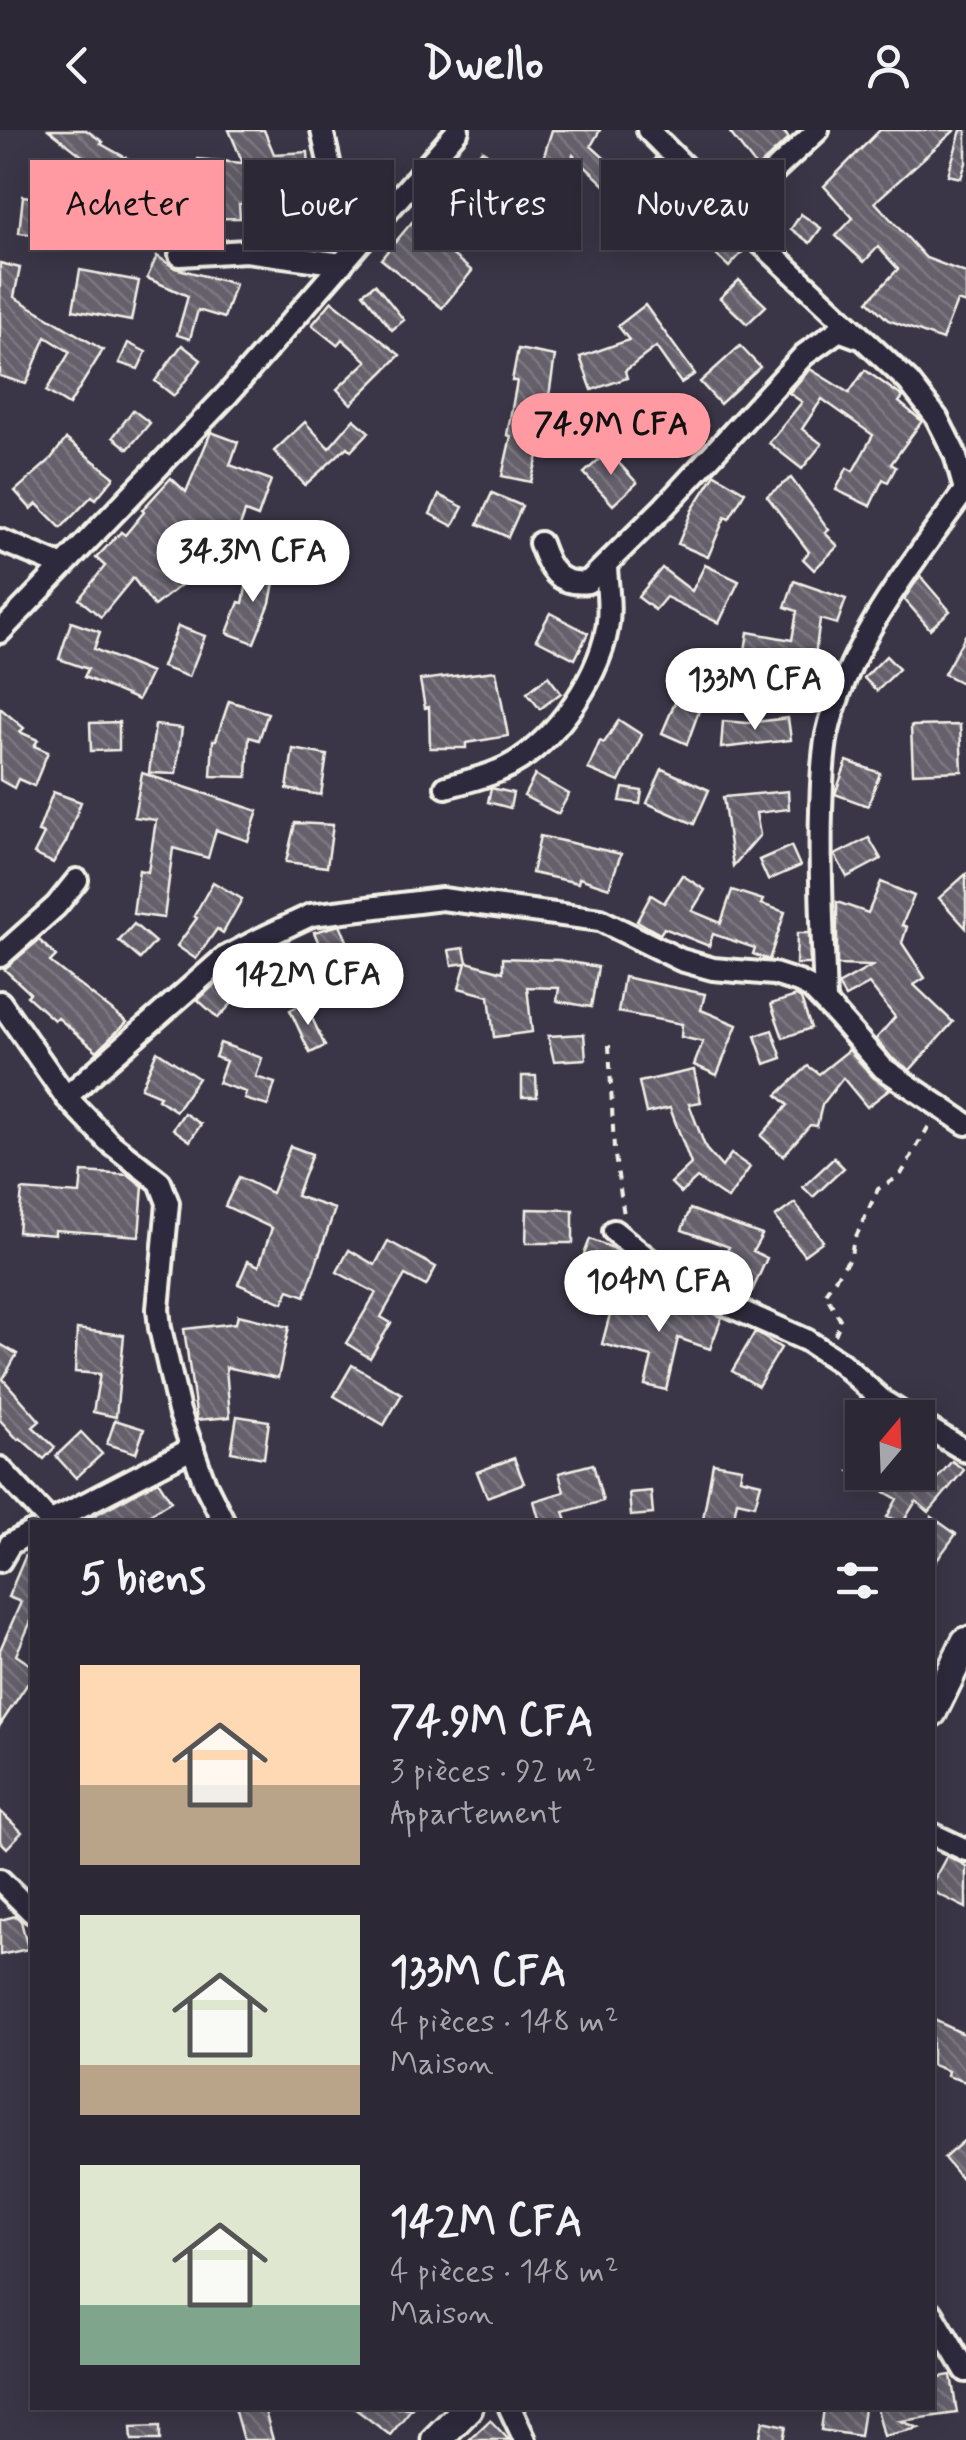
<!DOCTYPE html>
<html lang="fr">
<head>
<meta charset="utf-8">
<style>
	:root { --surface:#2c2835; --page:#383441; --text:#f1f3f6; --muted:#a6a6ad; --line:#484450; --accent:#ff9aa2 }
	body { margin:0; font-family:Mynerve,sans-serif; background:var(--page); color:var(--text); height:100vh; display:flex; flex-direction:column; font-size:38px; white-space:nowrap }
	* { box-sizing:border-box; margin:0 }
	p { font-size:32px; color:var(--muted) }
	.icon { flex:none; width:55px; height:55px; fill:none; stroke:currentColor; stroke-width:2; stroke-linecap:round; stroke-linejoin:round }
	.map { position:relative; flex:1; overflow:hidden }
	.side { position:absolute; left:30px; top:1390px; width:905px; height:890px; display:flex; flex-direction:column; background:var(--surface); border-radius:0px; box-shadow:0 5px 25px #0003,0 0 0 2px var(--line) }
	.side>* { flex:none }
	.guide { position:absolute; left:30px; top:30px; width:908px; height:90px; display:flex; gap:20px }
	.needle { width:65px; rotate:19deg }
	.controls { position:absolute; left:845px; top:1270px; display:grid; gap:20px }
	.controls a { display:grid; place-items:center; width:90px; height:90px; border-radius:0px; background:var(--surface); box-shadow:0 5px 25px #0003,0 0 0 2px var(--line); font-size:50px }
	.price { position:absolute; translate:-50% -85px; padding:0 22px; border-radius:35px; background:#fff; color:#222; font-size:32px; line-height:65px; filter:drop-shadow(0 2px 5px #0008) }
	.price::after { content:''; position:absolute; left:50%; top:60px; width:30px; height:22px; margin-left:-15px; background:inherit; clip-path:polygon(0 0,100% 0,50% 100%) }
	.price.on { background:var(--accent); color:#111 }
	ul { padding:0; list-style:none }
	li { display:flex; align-items:center; gap:30px; height:250px; padding:0 50px }
	li span { display:grid; place-items:center; flex:none; width:280px; height:200px; border-radius:0px; color:#555 }
	li>.icon { margin-inline-start:auto }
	span .icon { width:120px; height:120px; fill:#fffc; stroke-width:1 }
	li b { font-size:42px }
	h2 { display:flex; justify-content:space-between; align-items:center; height:120px; padding:0 50px; font-size:42px }
	.tag { padding:0 35px; border-radius:0px; background:var(--surface); box-shadow:0 5px 25px #0003,0 0 0 2px var(--line); font-size:35px; line-height:90px }
	.tag.on { background:var(--accent); color:#111 }
	header { display:flex; justify-content:space-between; align-items:center; height:130px; padding:0 50px; background:var(--surface); font-size:45px; font-weight:700 }
	.map>svg:first-child { display:block }
	.building { fill:url(#building-back-hatch); stroke:#f4f1e8; stroke-width:2.5 }
	.lines { fill:none; stroke-linecap:round; stroke-linejoin:round }
	.street-casing { stroke:#f4f1e8; stroke-width:28 }
	.secondary-casing { stroke:#f4f1e8; stroke-width:35 }
	.path { stroke:#f4f1e8; stroke-width:4; stroke-dasharray:8 8; stroke-linecap:butt }
	.street { stroke:#2f2a3d; stroke-width:20 }
	.secondary { stroke:#2f2a3d; stroke-width:28 }
</style>
</head>
<body>
<header><svg class="icon" aria-label="back" viewBox="0 0 24 24"><path d="M15 5l-7 7 7 7"/></svg>Dwello<svg class="icon" aria-label="person" viewBox="0 0 24 24"><circle cx="12" cy="8" r="4"/><path d="M4 21q1-7 8-7t8 7"/></svg></header>
<div class="map">
<svg width="966" height="2310" viewBox="0 0 966 2310">
	<defs>
		<pattern id="building-back-hatch" width="6" height="6" patternUnits="userSpaceOnUse" patternTransform="scale(2.5)"><rect width="6" height="6" fill="#65616c"/><path d="M-1 5l2 2M0 0l6 6M5-1l2 2" fill="none" stroke="#7c7881"/></pattern>
	</defs>
	<rect width="100%" height="100%" fill="#3b3647"/>
	<filter id="ink" filterUnits="userSpaceOnUse"><feTurbulence type="fractalNoise" baseFrequency=".01" numOctaves="2"/><feDisplacementMap in="SourceGraphic" scale="20" xChannelSelector="R" yChannelSelector="G"/><feConvolveMatrix kernelMatrix="1 2 1 2 8 2 1 2 1" color-interpolation-filters="sRGB"/></filter>
	<g filter="url(#ink)">
		<g class="building">
			<path d="M 49,0 L 86,0 L 103,12 L 101,14 L 155,44 L 141,67 L 151,68 L 148,108 L 99,104 L 104,59 L 83,55 L 94,35 Z"/>
			<path d="M 229,0 L 264,0 L 274,24 L 308,22 L 313,99 L 279,101 L 277,70 L 239,74 L 240,88 L 186,89 L 185,55 L 196,55 L 198,29 L 243,33 Z"/>
			<path d="M 552,0 L 600,0 L 591,16 L 637,58 L 655,28 L 672,44 L 634,106 L 613,94 L 625,74 L 573,25 L 557,77 L 518,66 L 507,79 L 493,67 L 439,114 L 472,141 L 442,178 L 381,129 L 412,92 L 416,96 L 470,49 L 463,43 L 482,20 L 533,61 Z"/>
			<path d="M 728,0 L 782,0 L 789,8 L 757,38 Z"/>
			<path d="M 880,0 L 955,0 L 875,72 L 926,128 L 966,143 L 966,174 L 957,171 L 942,210 L 888,190 L 868,171 L 898,139 L 878,117 L 864,132 L 836,106 L 853,88 L 824,56 Z"/>
			<path d="M 961,0 L 966,0 L 966,33 L 961,48 L 948,45 Z"/>
			<path d="M 23,66 L 60,71 L 56,107 L 19,103 Z"/>
			<path d="M 679,72 L 701,102 L 686,113 L 664,83 Z"/>
			<path d="M 801,84 L 821,98 L 810,113 L 791,99 Z"/>
			<path d="M 717,89 L 746,118 L 729,137 L 698,108 Z"/>
			<path d="M 157,126 L 175,138 L 235,154 L 224,188 L 198,180 L 190,209 L 177,205 L 188,166 L 147,148 Z"/>
			<path d="M 0,133 L 20,138 L 14,167 L 103,220 L 69,275 L 46,261 L 70,222 L 46,207 L 26,254 L 0,246 Z"/>
			<path d="M 80,140 L 139,151 L 131,191 L 73,180 Z"/>
			<path d="M 739,150 L 766,176 L 747,194 L 720,168 Z"/>
			<path d="M 375,154 L 404,190 L 392,200 L 363,163 Z"/>
			<path d="M 332,171 L 400,225 L 351,274 L 337,259 L 367,231 L 342,209 L 337,215 L 312,195 Z"/>
			<path d="M 645,175 L 695,244 L 681,253 L 656,217 L 625,241 L 627,248 L 592,260 L 580,227 L 629,210 L 618,196 Z"/>
			<path d="M 128,213 L 146,222 L 138,239 L 119,233 Z"/>
			<path d="M 182,215 L 201,230 L 174,266 L 155,251 Z"/>
			<path d="M 740,216 L 760,237 L 720,274 L 700,252 Z"/>
			<path d="M 518,219 L 555,226 L 542,312 L 531,352 L 502,346 L 511,306 L 507,305 L 517,251 L 512,251 Z"/>
			<path d="M 810,239 L 849,263 L 865,240 L 903,267 L 899,272 L 922,291 L 891,334 L 896,337 L 888,352 L 883,349 L 870,376 L 836,360 L 847,338 L 853,341 L 873,305 L 822,269 L 802,299 L 822,314 L 802,339 L 769,313 L 802,272 L 789,263 Z"/>
			<path d="M 133,280 L 150,293 L 128,319 L 113,307 Z"/>
			<path d="M 354,289 L 369,302 L 351,321 L 347,317 L 305,355 L 274,321 L 305,292 L 329,318 Z"/>
			<path d="M 211,302 L 238,312 L 230,335 L 271,350 L 258,387 L 245,382 L 234,414 L 196,401 L 169,421 L 190,448 L 154,476 L 133,448 L 101,487 L 79,469 L 105,436 L 96,428 L 121,402 L 125,405 L 144,382 L 142,380 L 171,348 L 186,362 Z"/>
			<path d="M 66,309 L 114,347 L 96,369 L 92,366 L 61,398 L 37,374 L 31,379 L 15,361 L 49,331 Z"/>
			<path d="M 608,321 L 637,353 L 613,375 L 584,343 Z"/>
			<path d="M 715,344 L 745,362 L 729,389 L 725,387 L 708,427 L 678,414 L 692,380 Z"/>
			<path d="M 791,348 L 829,400 L 825,403 L 838,416 L 814,440 L 803,429 L 809,422 L 767,366 Z"/>
			<path d="M 492,363 L 522,376 L 508,407 L 478,394 Z"/>
			<path d="M 439,365 L 463,377 L 453,396 L 430,384 Z"/>
			<path d="M 307,411 L 325,419 L 313,444 L 295,436 Z"/>
			<path d="M 705,435 L 739,451 L 719,493 L 666,467 L 655,480 L 638,467 L 662,438 L 692,461 Z"/>
			<path d="M 250,437 L 276,442 L 270,473 L 254,513 L 227,503 L 239,472 L 243,473 Z"/>
			<path d="M 920,446 L 950,481 L 930,499 L 904,469 Z"/>
			<path d="M 794,451 L 846,469 L 837,494 L 820,489 L 815,526 L 784,522 L 779,552 L 741,546 L 748,502 L 792,510 L 797,481 L 785,477 Z"/>
			<path d="M 550,483 L 588,503 L 575,529 L 536,509 Z"/>
			<path d="M 71,492 L 100,502 L 94,519 L 151,543 L 138,570 L 84,547 L 88,539 L 59,529 Z"/>
			<path d="M 178,496 L 205,506 L 189,547 L 162,537 Z"/>
			<path d="M 966,504 L 966,555 L 944,544 Z"/>
			<path d="M 886,526 L 899,539 L 877,561 L 864,548 Z"/>
			<path d="M 496,541 L 508,606 L 466,613 L 466,618 L 430,618 L 429,577 L 425,578 L 420,550 Z"/>
			<path d="M 548,546 L 561,563 L 540,579 L 527,563 Z"/>
			<path d="M 677,568 L 700,578 L 687,614 L 662,603 Z"/>
			<path d="M 229,571 L 268,583 L 259,610 L 249,607 L 247,647 L 211,646 L 213,610 L 216,610 Z"/>
			<path d="M 0,578 L 24,598 L 20,602 L 38,610 L 34,616 L 48,622 L 34,656 L 18,649 L 14,658 L 0,650 Z"/>
			<path d="M 788,588 L 791,610 L 721,618 L 723,591 L 748,593 Z"/>
			<path d="M 619,590 L 642,605 L 619,652 L 588,639 L 600,611 L 604,613 Z"/>
			<path d="M 119,592 L 119,620 L 91,621 L 90,593 Z"/>
			<path d="M 155,595 L 182,598 L 176,644 L 149,643 Z"/>
			<path d="M 960,595 L 962,641 L 913,643 L 911,596 Z"/>
			<path d="M 293,619 L 327,625 L 321,665 L 287,659 Z"/>
			<path d="M 847,631 L 880,643 L 868,676 L 835,664 Z"/>
			<path d="M 662,639 L 709,660 L 694,694 L 647,673 Z"/>
			<path d="M 142,643 L 258,681 L 248,711 L 216,700 L 208,728 L 173,718 L 164,788 L 133,784 L 139,740 L 148,742 L 156,690 L 134,687 Z"/>
			<path d="M 535,645 L 569,664 L 558,684 L 524,666 Z"/>
			<path d="M 491,658 L 513,663 L 510,678 L 488,672 Z"/>
			<path d="M 623,658 L 642,661 L 640,674 L 620,671 Z"/>
			<path d="M 788,661 L 789,679 L 756,683 L 760,705 L 733,736 L 723,667 Z"/>
			<path d="M 53,662 L 81,672 L 66,712 L 53,733 L 34,724 L 44,704 L 38,702 Z"/>
			<path d="M 295,693 L 333,695 L 327,737 L 286,732 Z"/>
			<path d="M 540,706 L 621,724 L 609,758 L 579,748 L 578,753 L 532,743 Z"/>
			<path d="M 869,708 L 881,729 L 847,747 L 835,725 Z"/>
			<path d="M 791,716 L 800,736 L 768,750 L 759,730 Z"/>
			<path d="M 966,744 L 966,798 L 939,768 Z"/>
			<path d="M 682,745 L 705,760 L 692,781 L 721,793 L 732,760 L 763,770 L 761,774 L 785,782 L 769,830 L 753,824 L 755,818 L 713,804 L 709,816 L 664,798 L 660,804 L 637,791 L 651,765 L 664,773 Z"/>
			<path d="M 213,752 L 242,769 L 223,803 L 217,799 L 196,829 L 177,816 L 197,788 L 194,786 Z"/>
			<path d="M 881,752 L 914,766 L 902,795 L 907,797 L 902,813 L 925,848 L 914,855 L 953,892 L 910,940 L 892,928 L 876,909 L 895,887 L 869,854 L 845,867 L 838,855 L 872,836 L 837,835 L 837,772 L 868,783 Z"/>
			<path d="M 134,794 L 155,812 L 140,829 L 119,811 Z"/>
			<path d="M 340,795 L 353,824 L 328,835 L 314,802 Z"/>
			<path d="M 797,803 L 809,803 L 810,834 L 796,834 Z"/>
			<path d="M 39,810 L 56,826 L 50,832 L 127,892 L 97,921 L 57,887 L 54,890 L 27,866 L 30,863 L 4,839 Z"/>
			<path d="M 464,818 L 467,832 L 503,842 L 503,828 L 560,830 L 598,837 L 591,877 L 557,871 L 559,858 L 527,857 L 532,902 L 494,907 L 489,866 L 459,858 L 466,833 L 452,835 L 449,820 Z"/>
			<path d="M 283,824 L 293,847 L 263,859 L 253,836 Z"/>
			<path d="M 624,847 L 705,864 L 701,880 L 737,895 L 717,945 L 694,935 L 703,912 L 681,907 L 682,894 L 618,882 Z"/>
			<path d="M 216,853 L 235,870 L 218,888 L 198,870 Z"/>
			<path d="M 796,866 L 801,869 L 811,898 L 783,908 L 771,874 Z"/>
			<path d="M 305,873 L 325,916 L 310,923 L 290,880 Z"/>
			<path d="M 772,900 L 782,928 L 765,934 L 755,906 Z"/>
			<path d="M 584,904 L 586,929 L 554,931 L 548,906 Z"/>
			<path d="M 220,913 L 262,928 L 256,947 L 275,953 L 268,976 L 244,969 L 246,962 L 218,953 L 226,931 L 215,927 Z"/>
			<path d="M 849,920 L 873,947 L 890,959 L 867,977 L 843,948 L 822,975 L 817,996 L 810,995 L 783,1026 L 761,1006 L 788,975 L 777,965 L 808,936 L 819,944 Z"/>
			<path d="M 157,921 L 198,948 L 176,981 L 158,969 L 160,966 L 141,958 Z"/>
			<path d="M 694,940 L 701,972 L 689,974 L 706,1019 L 722,1037 L 731,1024 L 750,1037 L 728,1069 L 697,1048 L 681,1063 L 671,1053 L 691,1034 L 670,978 L 646,983 L 639,952 Z"/>
			<path d="M 522,946 L 536,946 L 537,967 L 522,967 Z"/>
			<path d="M 184,983 L 201,994 L 190,1011 L 173,999 Z"/>
			<path d="M 290,1016 L 312,1024 L 296,1066 L 335,1079 L 305,1166 L 289,1160 L 283,1173 L 238,1154 L 248,1131 L 259,1136 L 272,1098 L 225,1076 L 239,1047 L 272,1063 Z"/>
			<path d="M 834,1028 L 844,1038 L 813,1067 L 803,1057 Z"/>
			<path d="M 82,1042 L 129,1045 L 143,1056 L 139,1106 L 55,1100 L 55,1105 L 18,1102 L 22,1060 L 80,1064 Z"/>
			<path d="M 795,1073 L 823,1111 L 804,1125 L 775,1087 Z"/>
			<path d="M 527,1079 L 573,1080 L 573,1113 L 526,1113 Z"/>
			<path d="M 690,1079 L 762,1105 L 753,1121 L 767,1128 L 752,1161 L 716,1144 L 729,1117 L 682,1100 Z"/>
			<path d="M 590,1109 L 613,1118 L 625,1128 L 613,1159 L 576,1145 Z"/>
			<path d="M 388,1111 L 436,1137 L 426,1156 L 405,1145 L 381,1187 L 391,1193 L 370,1228 L 346,1213 L 376,1163 L 337,1142 L 349,1120 L 375,1135 Z"/>
			<path d="M 613,1173 L 662,1186 L 665,1175 L 694,1182 L 696,1176 L 722,1187 L 710,1219 L 678,1208 L 666,1260 L 645,1255 L 652,1227 L 602,1214 Z"/>
			<path d="M 238,1185 L 289,1197 L 278,1248 L 226,1237 L 230,1287 L 197,1290 L 184,1199 L 236,1193 Z"/>
			<path d="M 77,1199 L 124,1205 L 116,1287 L 93,1282 L 100,1244 L 75,1242 Z"/>
			<path d="M 755,1202 L 781,1218 L 758,1256 L 732,1241 Z"/>
			<path d="M 0,1214 L 17,1224 L 3,1249 L 40,1291 L 33,1297 L 55,1317 L 44,1329 L 20,1308 L 18,1310 L 0,1290 Z"/>
			<path d="M 352,1235 L 402,1264 L 384,1295 L 334,1266 Z"/>
			<path d="M 237,1286 L 269,1291 L 264,1328 L 231,1322 Z"/>
			<path d="M 115,1290 L 144,1299 L 136,1323 L 107,1314 Z"/>
			<path d="M 81,1302 L 102,1324 L 76,1348 L 56,1326 Z"/>
			<path d="M 514,1328 L 524,1353 L 487,1367 L 477,1342 Z"/>
			<path d="M 952,1331 L 964,1340 L 929,1382 L 916,1371 L 903,1392 L 887,1387 L 897,1369 L 851,1342 L 918,1342 L 935,1351 Z"/>
			<path d="M 713,1333 L 742,1338 L 740,1348 L 761,1353 L 755,1375 L 737,1371 L 733,1392 L 703,1389 Z"/>
			<path d="M 593,1334 L 603,1371 L 564,1382 L 567,1390 L 540,1392 L 534,1371 L 564,1362 L 559,1343 Z"/>
			<path d="M 158,1351 L 171,1371 L 142,1389 L 140,1385 L 128,1392 L 82,1392 Z"/>
			<path d="M 651,1361 L 653,1384 L 631,1386 L 629,1363 Z"/>
			<path d="M 932,1387 L 956,1404 L 932,1437 Z"/>
			<path d="M 32,1417 L 32,1489 L 16,1525 L 32,1536 L 32,1547 L 0,1595 L 0,1520 L 21,1472 L 8,1467 L 28,1420 Z"/>
			<path d="M 0,1681 L 22,1702 L 7,1718 L 0,1711 Z"/>
			<path d="M 947,1726 L 966,1736 L 966,1778 L 932,1761 L 932,1753 Z"/>
			<path d="M 16,1786 L 21,1791 L 28,1819 L 0,1825 L 0,1790 Z"/>
			<path d="M 932,1889 L 966,1905 L 966,1952 L 947,1946 L 948,1941 L 932,1935 Z"/>
			<path d="M 966,2009 L 966,2054 L 944,2028 Z"/>
			<path d="M 951,2245 L 957,2283 L 901,2291 L 919,2298 L 884,2306 L 877,2278 L 932,2278 L 932,2248 Z"/>
			<path d="M 234,2278 L 264,2278 L 273,2310 L 243,2310 Z"/>
			<path d="M 354,2278 L 412,2278 L 390,2305 Z"/>
			<path d="M 824,2278 L 864,2278 L 860,2306 L 821,2300 Z"/>
			<path d="M 490,2290 L 509,2310 L 469,2310 Z"/>
			<path d="M 763,2291 L 786,2296 L 783,2310 L 759,2310 Z"/>
			<path d="M 160,2296 L 160,2310 L 132,2310 L 131,2297 Z"/>
		</g>
		<g class="lines">
			<g class="street-casing">
				<g id="street">
					<path d="M 322,0 L 338,73 L 355,115"/>
					<path d="M 648,0 L 749,102 L 909,252 L 937,288 L 955,324 L 966,363"/>
					<path d="M 730,82 L 818,0"/>
					<path d="M 180,125 L 246,121 L 342,134"/>
					<path d="M 0,410 L 63,436"/>
					<path d="M 540,413 C 549,439 558,456 588,452 L 664,377 L 804,225 L 839,200 L 858,207"/>
					<path d="M 0,502 L 229,263 L 458,0"/>
					<path d="M 446,657 C 463,652 482,648 498,641 C 548,621 598,552 607,499 C 611,479 607,457 606,437"/>
					<path d="M 0,826 L 56,776 L 77,750"/>
					<path d="M 0,872 L 66,967 L 109,1012 L 160,1052 L 168,1073 L 158,1179 L 160,1198 L 179,1281 L 205,1354 L 224,1392"/>
					<path d="M 825,872 C 823,808 819,745 821,681 C 822,655 822,630 827,605 C 848,512 911,435 965,360"/>
					<path d="M 66,967 L 224,828 L 258,810 L 311,785 L 442,769 L 600,790 L 681,830 L 713,839 L 774,844 L 799,852 L 811,858 L 835,883 L 883,938 L 966,994"/>
					<path d="M 614,1101 L 678,1153 L 806,1210 L 841,1233 L 883,1271 L 910,1288"/>
					<path d="M 918,1292 L 966,1321"/>
					<path d="M 0,1338 L 50,1392"/>
					<path d="M 50,1392 L 193,1318"/>
					<path d="M 0,1431 L 10,1414 L 32,1402"/>
					<path d="M 932,1704 L 966,1720"/>
					<path d="M 0,1750 L 32,1782"/>
					<path d="M 932,2183 L 966,2241"/>
					<path d="M 510,2278 L 525,2310"/>
				</g>
			</g>
			<g class="secondary-casing">
				<g id="secondary">
					<path d="M 932,1582 L 966,1512"/>
					<path d="M 436,2310 L 468,2278"/>
				</g>
			</g>
			<g class="path">
				<path d="M 609,915 L 614,1019 L 624,1085"/>
				<path d="M 835,1205 L 841,1191 L 825,1163 L 851,1126 L 853,1113 L 878,1059 L 900,1046 L 930,994"/>
			</g>
			<use href="#street" class="street"/>
			<use href="#secondary" class="secondary"/>
		</g>
	</g>
</svg>
<div class="controls">
<a><svg class="needle" viewBox="-14 -14 28 28"><path d="M0-13l5 13h-10z" fill="#e53935"/><path d="M0 13l5-13h-10z" fill="#a6a6ad"/></svg></a>
</div>
<b class="price on" style="left:611px;top:348px">74.9M CFA</b>
<b class="price" style="left:253px;top:475px">34.3M CFA</b>
<b class="price" style="left:755px;top:603px">133M CFA</b>
<b class="price" style="left:308px;top:898px">142M CFA</b>
<b class="price" style="left:659px;top:1205px">104M CFA</b>
<div class="guide">
<a class="tag on">Acheter</a>
<a class="tag">Louer</a>
<a class="tag">Filtres</a>
<a class="tag">Nouveau</a>
</div>
<section class="side">
<h2>5 biens<svg class="icon" aria-label="filters" viewBox="0 0 24 24"><path d="M4 7h16M4 17h16"/><circle cx="9" cy="7" r="2"/><circle cx="15" cy="17" r="2"/></svg></h2>
<ul>
<li><span style="background:linear-gradient(#ffd9b3 60%,#b9a48a 0)"><svg class="icon" aria-label="home" viewBox="0 0 24 24"><path d="M3 11l9-7 9 7M6 9v11h12V9"/></svg></span><div><b>74.9M CFA</b><p>3 pièces · 92 m²</p><p>Appartement</p></div></li>
<li><span style="background:linear-gradient(#dfe7d0 75%,#b9a48a 0)"><svg class="icon" aria-label="home" viewBox="0 0 24 24"><path d="M3 11l9-7 9 7M6 9v11h12V9"/></svg></span><div><b>133M CFA</b><p>4 pièces · 148 m²</p><p>Maison</p></div></li>
<li><span style="background:linear-gradient(#dfe7d0 70%,#7fa58c 0)"><svg class="icon" aria-label="home" viewBox="0 0 24 24"><path d="M3 11l9-7 9 7M6 9v11h12V9"/></svg></span><div><b>142M CFA</b><p>4 pièces · 148 m²</p><p>Maison</p></div></li>
</ul>
</section>
</div>
</body>
</html>
